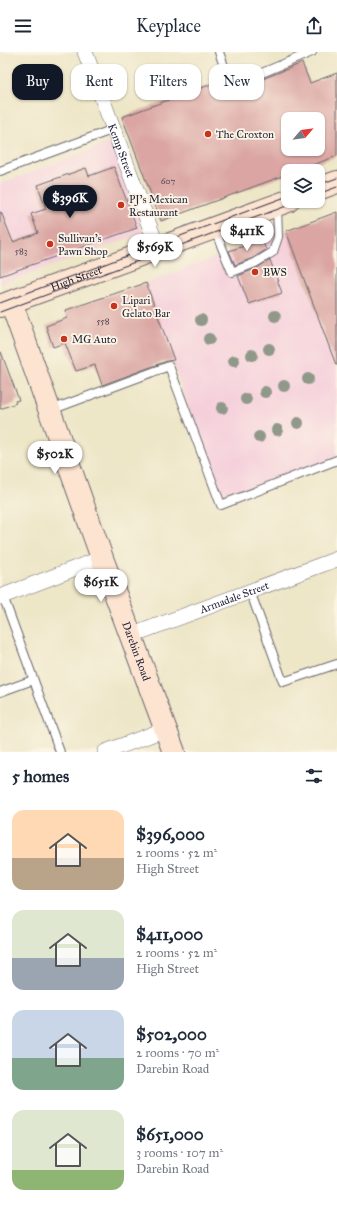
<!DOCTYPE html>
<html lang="en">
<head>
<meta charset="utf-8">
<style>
	:root { --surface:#fff; --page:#f2f2f3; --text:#1f2937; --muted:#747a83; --accent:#111827 }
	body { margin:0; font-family:"IM FELL Great Primer",serif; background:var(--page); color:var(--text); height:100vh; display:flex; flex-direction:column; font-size:15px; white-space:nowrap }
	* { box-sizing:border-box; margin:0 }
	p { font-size:13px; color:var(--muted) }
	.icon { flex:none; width:22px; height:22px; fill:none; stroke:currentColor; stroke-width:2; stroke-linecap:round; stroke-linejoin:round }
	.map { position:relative; height:700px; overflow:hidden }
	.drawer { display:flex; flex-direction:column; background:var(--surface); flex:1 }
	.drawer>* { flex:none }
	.banner { position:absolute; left:12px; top:12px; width:313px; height:36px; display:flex; gap:8px }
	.needle { width:26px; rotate:62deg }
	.fabs { position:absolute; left:281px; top:60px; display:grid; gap:8px }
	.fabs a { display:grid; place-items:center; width:44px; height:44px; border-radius:8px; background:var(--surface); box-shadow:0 1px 3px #0004; font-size:20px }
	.price { position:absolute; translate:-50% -34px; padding:0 9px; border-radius:14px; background:#fff; color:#222; font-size:13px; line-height:26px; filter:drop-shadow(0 1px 2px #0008) }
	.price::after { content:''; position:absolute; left:50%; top:24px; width:12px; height:9px; margin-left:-6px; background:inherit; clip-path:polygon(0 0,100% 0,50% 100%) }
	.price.active { background:var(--accent); color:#fff }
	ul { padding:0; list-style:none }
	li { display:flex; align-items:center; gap:12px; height:100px; padding:0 12px }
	li span { display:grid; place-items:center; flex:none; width:112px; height:80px; border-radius:12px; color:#555 }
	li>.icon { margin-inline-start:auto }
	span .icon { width:48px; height:48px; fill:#fffc; stroke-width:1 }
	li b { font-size:17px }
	h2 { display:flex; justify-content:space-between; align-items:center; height:48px; padding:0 12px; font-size:17px }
	.pill { padding:0 14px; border-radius:12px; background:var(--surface); box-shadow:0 1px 3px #0004; font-size:14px; line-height:36px }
	.pill.active { background:var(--accent); color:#fff }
	header { display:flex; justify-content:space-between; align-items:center; height:52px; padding:0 12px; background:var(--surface); font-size:18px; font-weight:600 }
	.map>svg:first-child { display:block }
	.built { fill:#f5cfdb }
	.building { fill:#daa5a2; fill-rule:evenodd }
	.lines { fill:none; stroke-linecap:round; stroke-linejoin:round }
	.lane-casing { stroke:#69676c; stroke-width:10 }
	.street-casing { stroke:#69676c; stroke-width:16 }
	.secondary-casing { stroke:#69676c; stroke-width:24 }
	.lane { stroke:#fff; stroke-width:8 }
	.street { stroke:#fff; stroke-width:15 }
	.secondary { stroke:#fde4d1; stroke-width:22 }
	.tram { stroke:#22223b; stroke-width:1 }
	.tree { fill:#909989 }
	.poi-dot { fill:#c8321e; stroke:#fcf5e5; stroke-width:1.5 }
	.labels { text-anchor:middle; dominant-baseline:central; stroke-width:3.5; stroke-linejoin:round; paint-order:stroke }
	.number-label { font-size:9px; fill:#504355 }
	.poi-label { font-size:11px; fill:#22223b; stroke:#fcf5e5; text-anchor:start }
	.street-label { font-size:11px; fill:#22223b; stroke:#fcf5e5 }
</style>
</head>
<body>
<header><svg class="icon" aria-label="menu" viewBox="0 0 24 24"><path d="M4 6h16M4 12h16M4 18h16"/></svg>Keyplace<svg class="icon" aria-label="share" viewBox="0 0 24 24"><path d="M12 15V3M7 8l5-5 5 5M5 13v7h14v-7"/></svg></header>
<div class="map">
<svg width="337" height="700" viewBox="0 0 337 700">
	<rect width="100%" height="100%" fill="#fcf5e5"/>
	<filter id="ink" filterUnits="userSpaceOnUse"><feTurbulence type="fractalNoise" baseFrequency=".025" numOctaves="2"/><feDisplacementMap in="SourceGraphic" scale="8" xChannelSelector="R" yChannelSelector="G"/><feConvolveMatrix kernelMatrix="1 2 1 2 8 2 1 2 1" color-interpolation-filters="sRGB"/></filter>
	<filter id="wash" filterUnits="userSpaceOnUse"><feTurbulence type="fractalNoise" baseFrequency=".012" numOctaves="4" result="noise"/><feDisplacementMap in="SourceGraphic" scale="16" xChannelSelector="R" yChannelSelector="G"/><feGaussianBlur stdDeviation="0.9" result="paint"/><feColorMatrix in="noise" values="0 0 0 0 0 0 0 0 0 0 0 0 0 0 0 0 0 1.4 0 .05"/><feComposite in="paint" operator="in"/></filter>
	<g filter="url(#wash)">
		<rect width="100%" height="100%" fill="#ede6c7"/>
		<g class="built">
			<path d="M 111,90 L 144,181 L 0,232 L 0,132 Z"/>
			<path d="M 286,179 L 337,318 L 337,405 L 221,453 L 146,231 Z"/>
		</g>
		<g id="blocks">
			<g class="building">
				<path d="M 302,11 L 310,31 L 337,21 L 337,104 L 296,119 L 288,119 L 288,122 L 161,169 L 122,65 L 223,28 L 227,38 L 233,39 ZM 288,67 L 318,67 L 318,97 L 288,97 Z"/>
				<path d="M 114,115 L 137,176 L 0,224 L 0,160 L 1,160 L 13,190 L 38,181 L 31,162 L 46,157 L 38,133 L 86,116 L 89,124 Z"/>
				<path d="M 337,160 L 337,313 L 336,313 L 286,179 Z"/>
				<path d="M 262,188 L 266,198 L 253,206 L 235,213 L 229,199 Z"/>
				<path d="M 270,208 L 282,241 L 249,252 L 238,224 L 257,216 Z"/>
				<path d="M 146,231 L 174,308 L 167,309 L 102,333 L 95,313 L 76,319 L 65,291 L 53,295 L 46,274 L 67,266 L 66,258 Z"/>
				<path d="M 0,300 L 1,300 L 19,348 L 15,349 L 16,351 L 0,357 Z"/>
			</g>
		</g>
	</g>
	<g filter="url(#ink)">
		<use href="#blocks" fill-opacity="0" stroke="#69676c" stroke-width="1"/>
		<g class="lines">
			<g class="lane-casing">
				<g id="lane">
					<path d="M 219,0 L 231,34 L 312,0"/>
					<path d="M 0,119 L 114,77"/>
					<path d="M 214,176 L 232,220 L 255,211 L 273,200 L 278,185 L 277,153"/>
					<path d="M 51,358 L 169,314 L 221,453 L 337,408"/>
					<path d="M 250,539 L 283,630 L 337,612"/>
					<path d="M 3,544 L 60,700"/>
					<path d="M 0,640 L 33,628"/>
				</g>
			</g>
			<g class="street-casing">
				<g id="street">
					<path id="s1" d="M 85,0 L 158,197"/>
					<path d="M 0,545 L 102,506"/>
					<path id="s2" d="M 132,583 L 337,507"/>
					<path d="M 105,700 L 166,677"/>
				</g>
			</g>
			<g class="secondary-casing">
				<g id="secondary">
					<path d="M 318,137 L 337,130"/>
					<path id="s3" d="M 11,250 L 102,506 L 174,700"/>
					<path id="s4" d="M 0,254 L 288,149"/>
				</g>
			</g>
			<use href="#lane" class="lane"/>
			<use href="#street" class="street"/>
			<use href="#secondary" class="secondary"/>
			<g class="tram">
				<path d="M 318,133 L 337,126"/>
				<path d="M 318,142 L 337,135"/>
				<path d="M 0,251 L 288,144"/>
				<path d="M 0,260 L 300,149"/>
			</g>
		</g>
		<g class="tree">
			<circle cx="275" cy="264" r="6"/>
			<circle cx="201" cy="268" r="6"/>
			<circle cx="209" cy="287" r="6"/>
			<circle cx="269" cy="297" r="6"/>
			<circle cx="252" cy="303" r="6"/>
			<circle cx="234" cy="309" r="6"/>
			<circle cx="308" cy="327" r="6"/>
			<circle cx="284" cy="334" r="6"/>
			<circle cx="265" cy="340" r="6"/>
			<circle cx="246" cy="347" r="6"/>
			<circle cx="222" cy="356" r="6"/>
			<circle cx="298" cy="371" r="6"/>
			<circle cx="277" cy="378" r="6"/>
			<circle cx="259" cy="385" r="6"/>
		</g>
	</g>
	<g class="poi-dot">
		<circle cx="208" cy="82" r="4"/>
		<circle cx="121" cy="153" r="4"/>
		<circle cx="50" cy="192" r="4"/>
		<circle cx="255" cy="220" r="4"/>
		<circle cx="114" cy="254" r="4"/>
		<circle cx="64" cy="287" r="4"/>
	</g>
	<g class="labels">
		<g class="number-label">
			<text x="168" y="128">607</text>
			<text x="21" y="198">583</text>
			<text x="103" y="268">558</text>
		</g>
		<g class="poi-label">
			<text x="216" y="82">The Croxton</text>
			<text x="129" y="147">PJ's Mexican<tspan x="129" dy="13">Restaurant</tspan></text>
			<text x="58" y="186">Sullivan's<tspan x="58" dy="13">Pawn Shop</tspan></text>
			<text x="263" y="220">BWS</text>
			<text x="122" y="248">Lipari<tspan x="122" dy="13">Gelato Bar</tspan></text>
			<text x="72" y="287">MG Auto</text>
		</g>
		<g class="street-label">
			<text stroke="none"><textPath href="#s1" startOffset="105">Kemp Street</textPath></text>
			<text stroke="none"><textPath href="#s4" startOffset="81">High Street</textPath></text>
			<text stroke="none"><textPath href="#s2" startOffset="109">Armadale Street</textPath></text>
			<text stroke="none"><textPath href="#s3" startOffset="371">Darebin Road</textPath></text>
		</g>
	</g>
</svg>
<div class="fabs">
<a><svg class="needle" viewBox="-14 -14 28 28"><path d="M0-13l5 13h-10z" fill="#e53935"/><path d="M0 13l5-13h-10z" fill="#747a83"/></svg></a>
<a><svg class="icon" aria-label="layers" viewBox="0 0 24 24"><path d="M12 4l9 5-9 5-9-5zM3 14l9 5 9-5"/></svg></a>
</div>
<b class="price active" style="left:70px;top:167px">$396K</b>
<b class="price" style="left:247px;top:200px">$411K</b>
<b class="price" style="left:155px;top:216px">$569K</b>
<b class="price" style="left:55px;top:423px">$502K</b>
<b class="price" style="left:101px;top:551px">$651K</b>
<div class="banner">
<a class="pill active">Buy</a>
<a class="pill">Rent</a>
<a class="pill">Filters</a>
<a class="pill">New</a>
</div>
</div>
<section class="drawer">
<h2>5 homes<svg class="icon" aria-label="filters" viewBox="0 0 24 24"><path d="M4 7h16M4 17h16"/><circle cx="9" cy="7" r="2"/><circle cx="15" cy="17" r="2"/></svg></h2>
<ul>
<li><span style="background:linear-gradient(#ffd9b3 60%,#b9a48a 0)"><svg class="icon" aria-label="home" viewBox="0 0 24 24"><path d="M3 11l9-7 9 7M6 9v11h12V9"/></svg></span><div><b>$396,000</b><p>2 rooms · 52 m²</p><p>High Street</p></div></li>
<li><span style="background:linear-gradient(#dfe7d0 60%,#9aa5b1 0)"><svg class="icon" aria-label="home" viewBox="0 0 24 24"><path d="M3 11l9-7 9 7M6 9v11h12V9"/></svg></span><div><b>$411,000</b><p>2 rooms · 52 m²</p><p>High Street</p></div></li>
<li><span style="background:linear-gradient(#c9d6e8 60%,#7fa58c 0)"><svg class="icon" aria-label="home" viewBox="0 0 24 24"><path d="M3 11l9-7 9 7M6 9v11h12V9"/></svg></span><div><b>$502,000</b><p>2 rooms · 70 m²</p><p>Darebin Road</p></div></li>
<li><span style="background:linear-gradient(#dfe7d0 75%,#8fb573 0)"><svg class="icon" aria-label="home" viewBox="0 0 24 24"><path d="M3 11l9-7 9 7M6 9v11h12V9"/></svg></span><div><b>$651,000</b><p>3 rooms · 107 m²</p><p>Darebin Road</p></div></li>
</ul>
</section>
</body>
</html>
